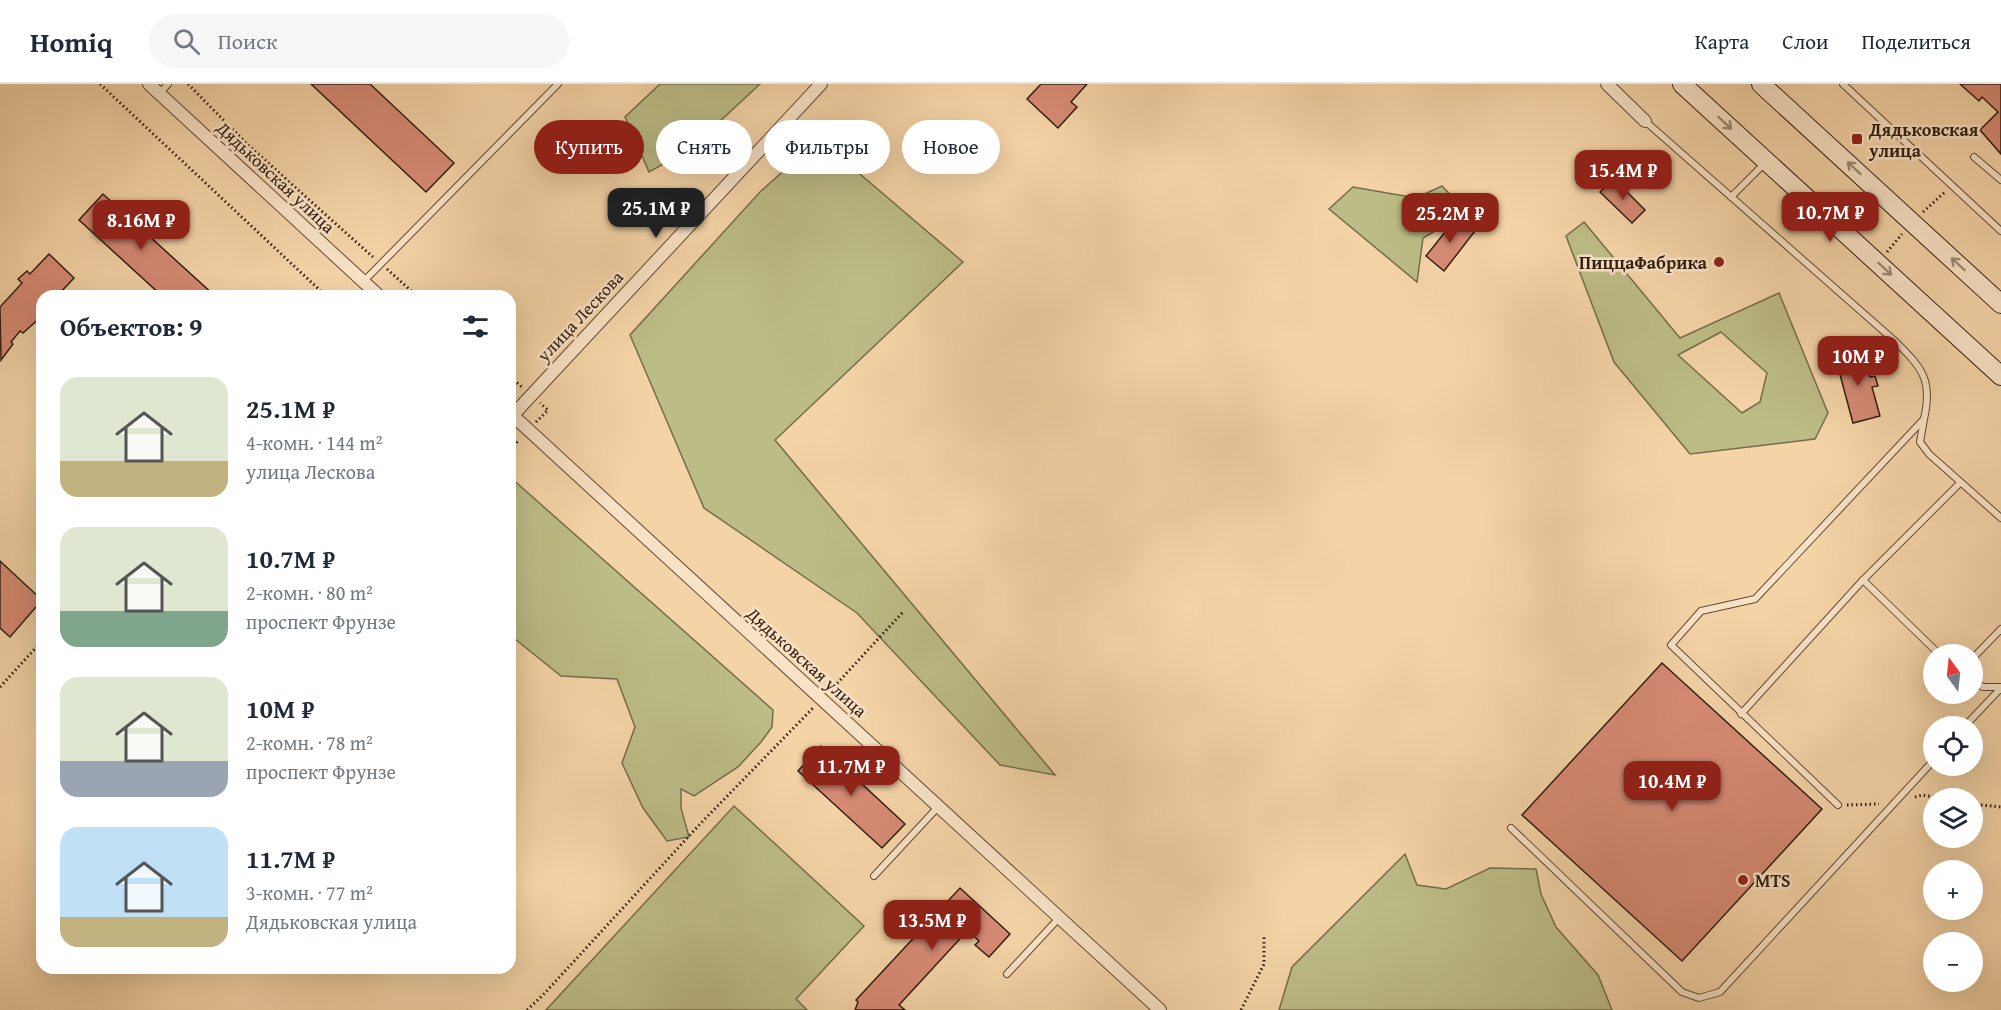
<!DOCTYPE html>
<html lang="ru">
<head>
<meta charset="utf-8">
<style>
	:root { --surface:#fff; --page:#f6f6f7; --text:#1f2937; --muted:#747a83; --line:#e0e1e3; --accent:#8f2418 }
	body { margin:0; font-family:"Gentium Book Plus",serif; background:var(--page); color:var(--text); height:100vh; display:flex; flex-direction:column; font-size:22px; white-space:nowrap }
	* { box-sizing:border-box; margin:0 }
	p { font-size:20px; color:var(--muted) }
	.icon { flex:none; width:33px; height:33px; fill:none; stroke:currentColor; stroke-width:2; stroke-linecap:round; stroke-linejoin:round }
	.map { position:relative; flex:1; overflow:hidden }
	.drawer { position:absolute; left:36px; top:206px; width:480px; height:684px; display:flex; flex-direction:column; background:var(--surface); border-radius:18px; box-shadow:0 6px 24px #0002 }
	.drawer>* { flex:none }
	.hud { position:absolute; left:534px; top:36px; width:570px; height:54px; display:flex; gap:12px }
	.needle { width:39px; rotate:345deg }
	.fabs { position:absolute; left:1923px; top:560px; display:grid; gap:12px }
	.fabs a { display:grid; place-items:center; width:60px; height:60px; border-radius:50%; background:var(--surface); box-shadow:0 6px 24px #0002; font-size:30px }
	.price { position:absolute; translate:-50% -51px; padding:0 14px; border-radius:12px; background:var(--accent); color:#fff; font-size:20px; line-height:39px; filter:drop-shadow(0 2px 3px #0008) }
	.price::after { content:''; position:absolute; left:50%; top:36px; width:18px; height:14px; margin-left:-9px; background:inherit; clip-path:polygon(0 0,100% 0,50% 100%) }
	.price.current { background:#222; color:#fff }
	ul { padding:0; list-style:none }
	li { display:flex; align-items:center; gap:18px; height:150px; padding:0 24px }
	li span { display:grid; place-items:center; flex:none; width:168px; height:120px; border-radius:18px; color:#555 }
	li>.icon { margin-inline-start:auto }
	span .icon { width:72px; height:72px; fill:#fffc; stroke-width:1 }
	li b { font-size:26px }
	h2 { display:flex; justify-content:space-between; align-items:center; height:72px; padding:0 24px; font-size:26px }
	.chip { padding:0 21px; border-radius:27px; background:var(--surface); box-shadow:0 6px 24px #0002; font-size:21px; line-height:54px }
	.chip.current { background:var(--accent); color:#fff }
	header { display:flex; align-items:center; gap:36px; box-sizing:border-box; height:84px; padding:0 30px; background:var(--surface); border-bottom:2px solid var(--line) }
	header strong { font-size:28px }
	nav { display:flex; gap:33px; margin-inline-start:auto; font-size:21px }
	.search { width:420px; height:54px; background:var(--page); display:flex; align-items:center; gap:15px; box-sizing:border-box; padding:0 21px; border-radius:33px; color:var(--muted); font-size:22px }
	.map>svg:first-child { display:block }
	.green { fill:#bcbc86; stroke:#766c4b; stroke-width:1.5; fill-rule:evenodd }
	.building { fill:#d68a74; stroke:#301d10; stroke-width:1.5 }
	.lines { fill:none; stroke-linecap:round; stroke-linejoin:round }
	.service-casing { stroke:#614a36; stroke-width:8 }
	.minor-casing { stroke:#614a36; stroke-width:14 }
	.secondary-casing { stroke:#301d10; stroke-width:20 }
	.path { stroke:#301d10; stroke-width:3; stroke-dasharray:1.5 3; stroke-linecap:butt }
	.service { stroke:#f8e2c5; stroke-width:6 }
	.minor { stroke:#f8e2c5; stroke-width:12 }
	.secondary { stroke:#f8e2c5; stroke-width:18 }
	.oneway { stroke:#9e8974 }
	.poi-dot { fill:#8f2418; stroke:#f8e2c5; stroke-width:2 }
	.labels { text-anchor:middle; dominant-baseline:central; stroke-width:5; stroke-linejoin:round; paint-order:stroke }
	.poi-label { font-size:18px; font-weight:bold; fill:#301d10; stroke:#f8e2c5; text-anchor:start }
	.street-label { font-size:18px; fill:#301d10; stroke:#f8e2c5 }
</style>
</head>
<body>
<header>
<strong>Homiq</strong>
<div class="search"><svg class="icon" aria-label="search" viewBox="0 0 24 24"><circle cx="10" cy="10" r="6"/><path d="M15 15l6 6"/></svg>Поиск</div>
<nav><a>Карта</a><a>Слои</a><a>Поделиться</a></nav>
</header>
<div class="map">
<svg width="2001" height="926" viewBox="0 0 2001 926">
	<rect width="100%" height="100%" fill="#f4d3a6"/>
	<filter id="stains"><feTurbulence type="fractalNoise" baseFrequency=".00333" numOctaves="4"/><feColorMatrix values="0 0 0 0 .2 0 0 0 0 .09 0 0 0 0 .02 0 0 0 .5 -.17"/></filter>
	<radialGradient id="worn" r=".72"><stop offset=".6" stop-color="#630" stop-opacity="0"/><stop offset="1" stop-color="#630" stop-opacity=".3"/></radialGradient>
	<g class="green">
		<path d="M 660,0 L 760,0 L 689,66 L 649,88 L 625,33 Z"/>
		<path d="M 819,55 L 963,178 L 775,356 L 1055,691 L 1000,681 L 857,529 L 704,424 L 630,251 L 760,108 Z"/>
		<path d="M 1442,102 L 1467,128 L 1423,154 L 1417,198 L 1329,125 L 1353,103 L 1416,114 Z"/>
		<path d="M 1584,138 L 1680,254 L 1779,209 L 1828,329 L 1815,355 L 1690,370 L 1614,278 L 1566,152 ZM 1721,248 L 1767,289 L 1760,318 L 1742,329 L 1678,271 Z"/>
		<path d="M 510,393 L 773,626 L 772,643 L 761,658 L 738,683 L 694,712 L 681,705 L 681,724 L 689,753 L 667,757 L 643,724 L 622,679 L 635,643 L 617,595 L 561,592 L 510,551 Z"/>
		<path d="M 734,722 L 864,842 L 796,915 L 807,926 L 546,926 Z"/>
		<path d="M 1405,770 L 1417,801 L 1446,805 L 1490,784 L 1536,785 L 1541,810 L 1556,843 L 1598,891 L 1612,926 L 1279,926 L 1292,883 Z"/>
	</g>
	<g class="building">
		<path d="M 311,0 L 370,0 L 454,79 L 426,108 Z"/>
		<path d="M 1041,0 L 1087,0 L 1071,18 L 1077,23 L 1058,44 L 1027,15 Z"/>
		<path d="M 1960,0 L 2001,0 L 2001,70 L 1980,46 L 1998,28 L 1982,13 L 1979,17 Z"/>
		<path d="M 1614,95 L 1645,126 L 1632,139 L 1600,108 Z"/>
		<path d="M 103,110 L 215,212 L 162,212 L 79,136 Z"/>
		<path d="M 1457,133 L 1475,147 L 1444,187 L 1426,172 Z"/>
		<path d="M 49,170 L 74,194 L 59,210 L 56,208 L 53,212 L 42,212 L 42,232 L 23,249 L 20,247 L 11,258 L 13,260 L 1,276 L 0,223 L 22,199 L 18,195 L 27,187 L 30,190 Z"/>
		<path d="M 1850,268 L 1867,282 L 1870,293 L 1875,292 L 1878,302 L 1872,303 L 1880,332 L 1853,339 L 1835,272 Z"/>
		<path d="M 0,477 L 42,516 L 10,553 L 0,544 Z"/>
		<path d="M 1662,579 L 1822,725 L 1682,877 L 1522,731 Z"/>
		<path d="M 821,662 L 905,740 L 882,764 L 798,687 Z"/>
		<path d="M 960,804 L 1010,850 L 989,873 L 975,861 L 979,857 L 968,846 L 899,921 L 905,926 L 855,926 L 858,918 L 856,916 Z"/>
	</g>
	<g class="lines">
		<g class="service-casing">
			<g id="service">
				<path d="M 1843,0 L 2001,147"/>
				<path d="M 159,10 L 168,0"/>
				<path d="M 1645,37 L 1896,258 C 1922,284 1933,296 1924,335 L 1755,515 L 1701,527 L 1671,561 L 1838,721"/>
				<path d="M 1974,73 L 2001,96"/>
				<path d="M 1731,113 L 1765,79"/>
				<path d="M 364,197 L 558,0"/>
				<path d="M 1924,335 L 1920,358 L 1929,370 L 2001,434"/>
				<path d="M 1863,496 L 1939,570"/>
				<path d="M 1972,575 L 2001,545"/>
				<path d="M 1972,597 L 1983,603 L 2001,603"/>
				<path d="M 1741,630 L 1863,496 L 1960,399"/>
				<path d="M 1965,642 L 2001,604"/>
				<path d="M 1511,744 L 1682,908 L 1699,914 L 1720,908 L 1934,676"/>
				<path d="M 874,792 L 938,723"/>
				<path d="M 1007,890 L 1059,834"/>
			</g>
		</g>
		<g class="minor-casing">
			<g id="minor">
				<path d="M 149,0 L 379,212"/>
				<path d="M 1607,0 L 1645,37"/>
				<path d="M 510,329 L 1160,926"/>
				<path d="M 513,331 L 821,0"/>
			</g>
		</g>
		<g class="secondary-casing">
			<g id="secondary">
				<path d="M 1682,0 L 2001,292"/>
				<path d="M 1761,0 L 2001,220"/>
			</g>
		</g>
		<g class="path">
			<path d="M 100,0 L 326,212"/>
			<path d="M 188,0 L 248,61 L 373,173"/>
			<path d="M 1923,128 L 1945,108"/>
			<path d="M 1887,168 L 1902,150"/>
			<path d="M 387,185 L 417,212"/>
			<path d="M 351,212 L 356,206"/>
			<path d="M 510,293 L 522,303"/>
			<path d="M 536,338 L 548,326 L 540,319"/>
			<path d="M 510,365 L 519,356"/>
			<path d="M 0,603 L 42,557"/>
			<path d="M 831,606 L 903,528"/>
			<path d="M 1915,713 L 1922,711 L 1939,714"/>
			<path d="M 1972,720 L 2001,723"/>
			<path d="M 1847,721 L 1879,720"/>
			<path d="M 527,926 L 543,911 L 701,739 L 813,624"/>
			<path d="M 1241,926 L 1264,880 L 1264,852"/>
		</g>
		<use href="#service" class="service"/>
		<use href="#minor" class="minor"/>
		<use href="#secondary" class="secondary"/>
	</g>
	<defs><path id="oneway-shaft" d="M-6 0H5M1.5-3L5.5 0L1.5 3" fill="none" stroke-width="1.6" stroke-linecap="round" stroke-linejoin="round" transform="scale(1.5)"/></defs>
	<g class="oneway">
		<use href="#oneway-shaft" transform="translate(1725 39) rotate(42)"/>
		<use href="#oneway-shaft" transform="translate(1854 84) rotate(-138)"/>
		<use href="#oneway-shaft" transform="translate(1958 180) rotate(-137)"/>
		<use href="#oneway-shaft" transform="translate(1885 185) rotate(43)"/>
	</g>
	<g class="poi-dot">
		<rect x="1851" y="49" width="12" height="12" rx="3"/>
		<circle cx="1719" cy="178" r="6"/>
		<circle cx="1743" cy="796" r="6"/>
	</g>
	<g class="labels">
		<g class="poi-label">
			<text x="1869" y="45">Дядьковская<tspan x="1869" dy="21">улица</tspan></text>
			<text x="1707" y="178" text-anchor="end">ПиццаФабрика</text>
			<text x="1755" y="796">MTS</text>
		</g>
		<g class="street-label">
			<text transform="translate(276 93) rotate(43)">Дядьковская улица</text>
			<text transform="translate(580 232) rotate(-47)">улица Лескова</text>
			<text transform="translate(807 578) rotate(42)">Дядьковская улица</text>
		</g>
	</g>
	<rect width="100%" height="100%" filter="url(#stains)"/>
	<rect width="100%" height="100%" fill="url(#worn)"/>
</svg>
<div class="fabs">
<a><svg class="needle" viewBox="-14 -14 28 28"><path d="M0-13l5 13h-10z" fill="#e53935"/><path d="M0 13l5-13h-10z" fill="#747a83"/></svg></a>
<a><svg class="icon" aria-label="locate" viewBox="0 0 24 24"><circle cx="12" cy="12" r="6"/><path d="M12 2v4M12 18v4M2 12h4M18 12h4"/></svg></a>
<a><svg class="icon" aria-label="layers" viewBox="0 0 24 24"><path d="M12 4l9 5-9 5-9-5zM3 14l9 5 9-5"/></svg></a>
<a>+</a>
<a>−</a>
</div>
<b class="price" style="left:1623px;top:117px">15.4M ₽</b>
<b class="price current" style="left:656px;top:155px">25.1M ₽</b>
<b class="price" style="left:1830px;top:159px">10.7M ₽</b>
<b class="price" style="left:1450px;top:160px">25.2M ₽</b>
<b class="price" style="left:141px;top:167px">8.16M ₽</b>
<b class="price" style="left:1858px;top:303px">10M ₽</b>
<b class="price" style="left:851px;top:713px">11.7M ₽</b>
<b class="price" style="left:1672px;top:728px">10.4M ₽</b>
<b class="price" style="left:932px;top:867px">13.5M ₽</b>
<div class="hud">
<a class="chip current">Купить</a>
<a class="chip">Снять</a>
<a class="chip">Фильтры</a>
<a class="chip">Новое</a>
</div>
<section class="drawer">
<h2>Объектов: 9<svg class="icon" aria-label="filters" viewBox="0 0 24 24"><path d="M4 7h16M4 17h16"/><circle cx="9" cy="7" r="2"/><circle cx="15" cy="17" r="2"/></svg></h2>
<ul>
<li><span style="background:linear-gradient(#dfe7d0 70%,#c2b280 0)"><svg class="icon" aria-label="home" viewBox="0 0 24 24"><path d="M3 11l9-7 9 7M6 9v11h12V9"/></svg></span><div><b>25.1M ₽</b><p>4-комн. · 144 m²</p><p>улица Лескова</p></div></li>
<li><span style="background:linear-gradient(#dfe7d0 70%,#7fa58c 0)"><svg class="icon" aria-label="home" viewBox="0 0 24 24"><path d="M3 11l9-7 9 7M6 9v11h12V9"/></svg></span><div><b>10.7M ₽</b><p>2-комн. · 80 m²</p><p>проспект Фрунзе</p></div></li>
<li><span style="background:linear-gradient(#dfe7d0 70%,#9aa5b1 0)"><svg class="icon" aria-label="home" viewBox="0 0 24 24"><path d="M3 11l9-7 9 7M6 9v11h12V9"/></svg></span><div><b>10M ₽</b><p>2-комн. · 78 m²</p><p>проспект Фрунзе</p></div></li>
<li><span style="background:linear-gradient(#bfe0f5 75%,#c2b280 0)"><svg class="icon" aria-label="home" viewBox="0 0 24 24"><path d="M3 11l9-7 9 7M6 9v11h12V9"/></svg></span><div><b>11.7M ₽</b><p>3-комн. · 77 m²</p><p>Дядьковская улица</p></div></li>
</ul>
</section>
</div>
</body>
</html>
